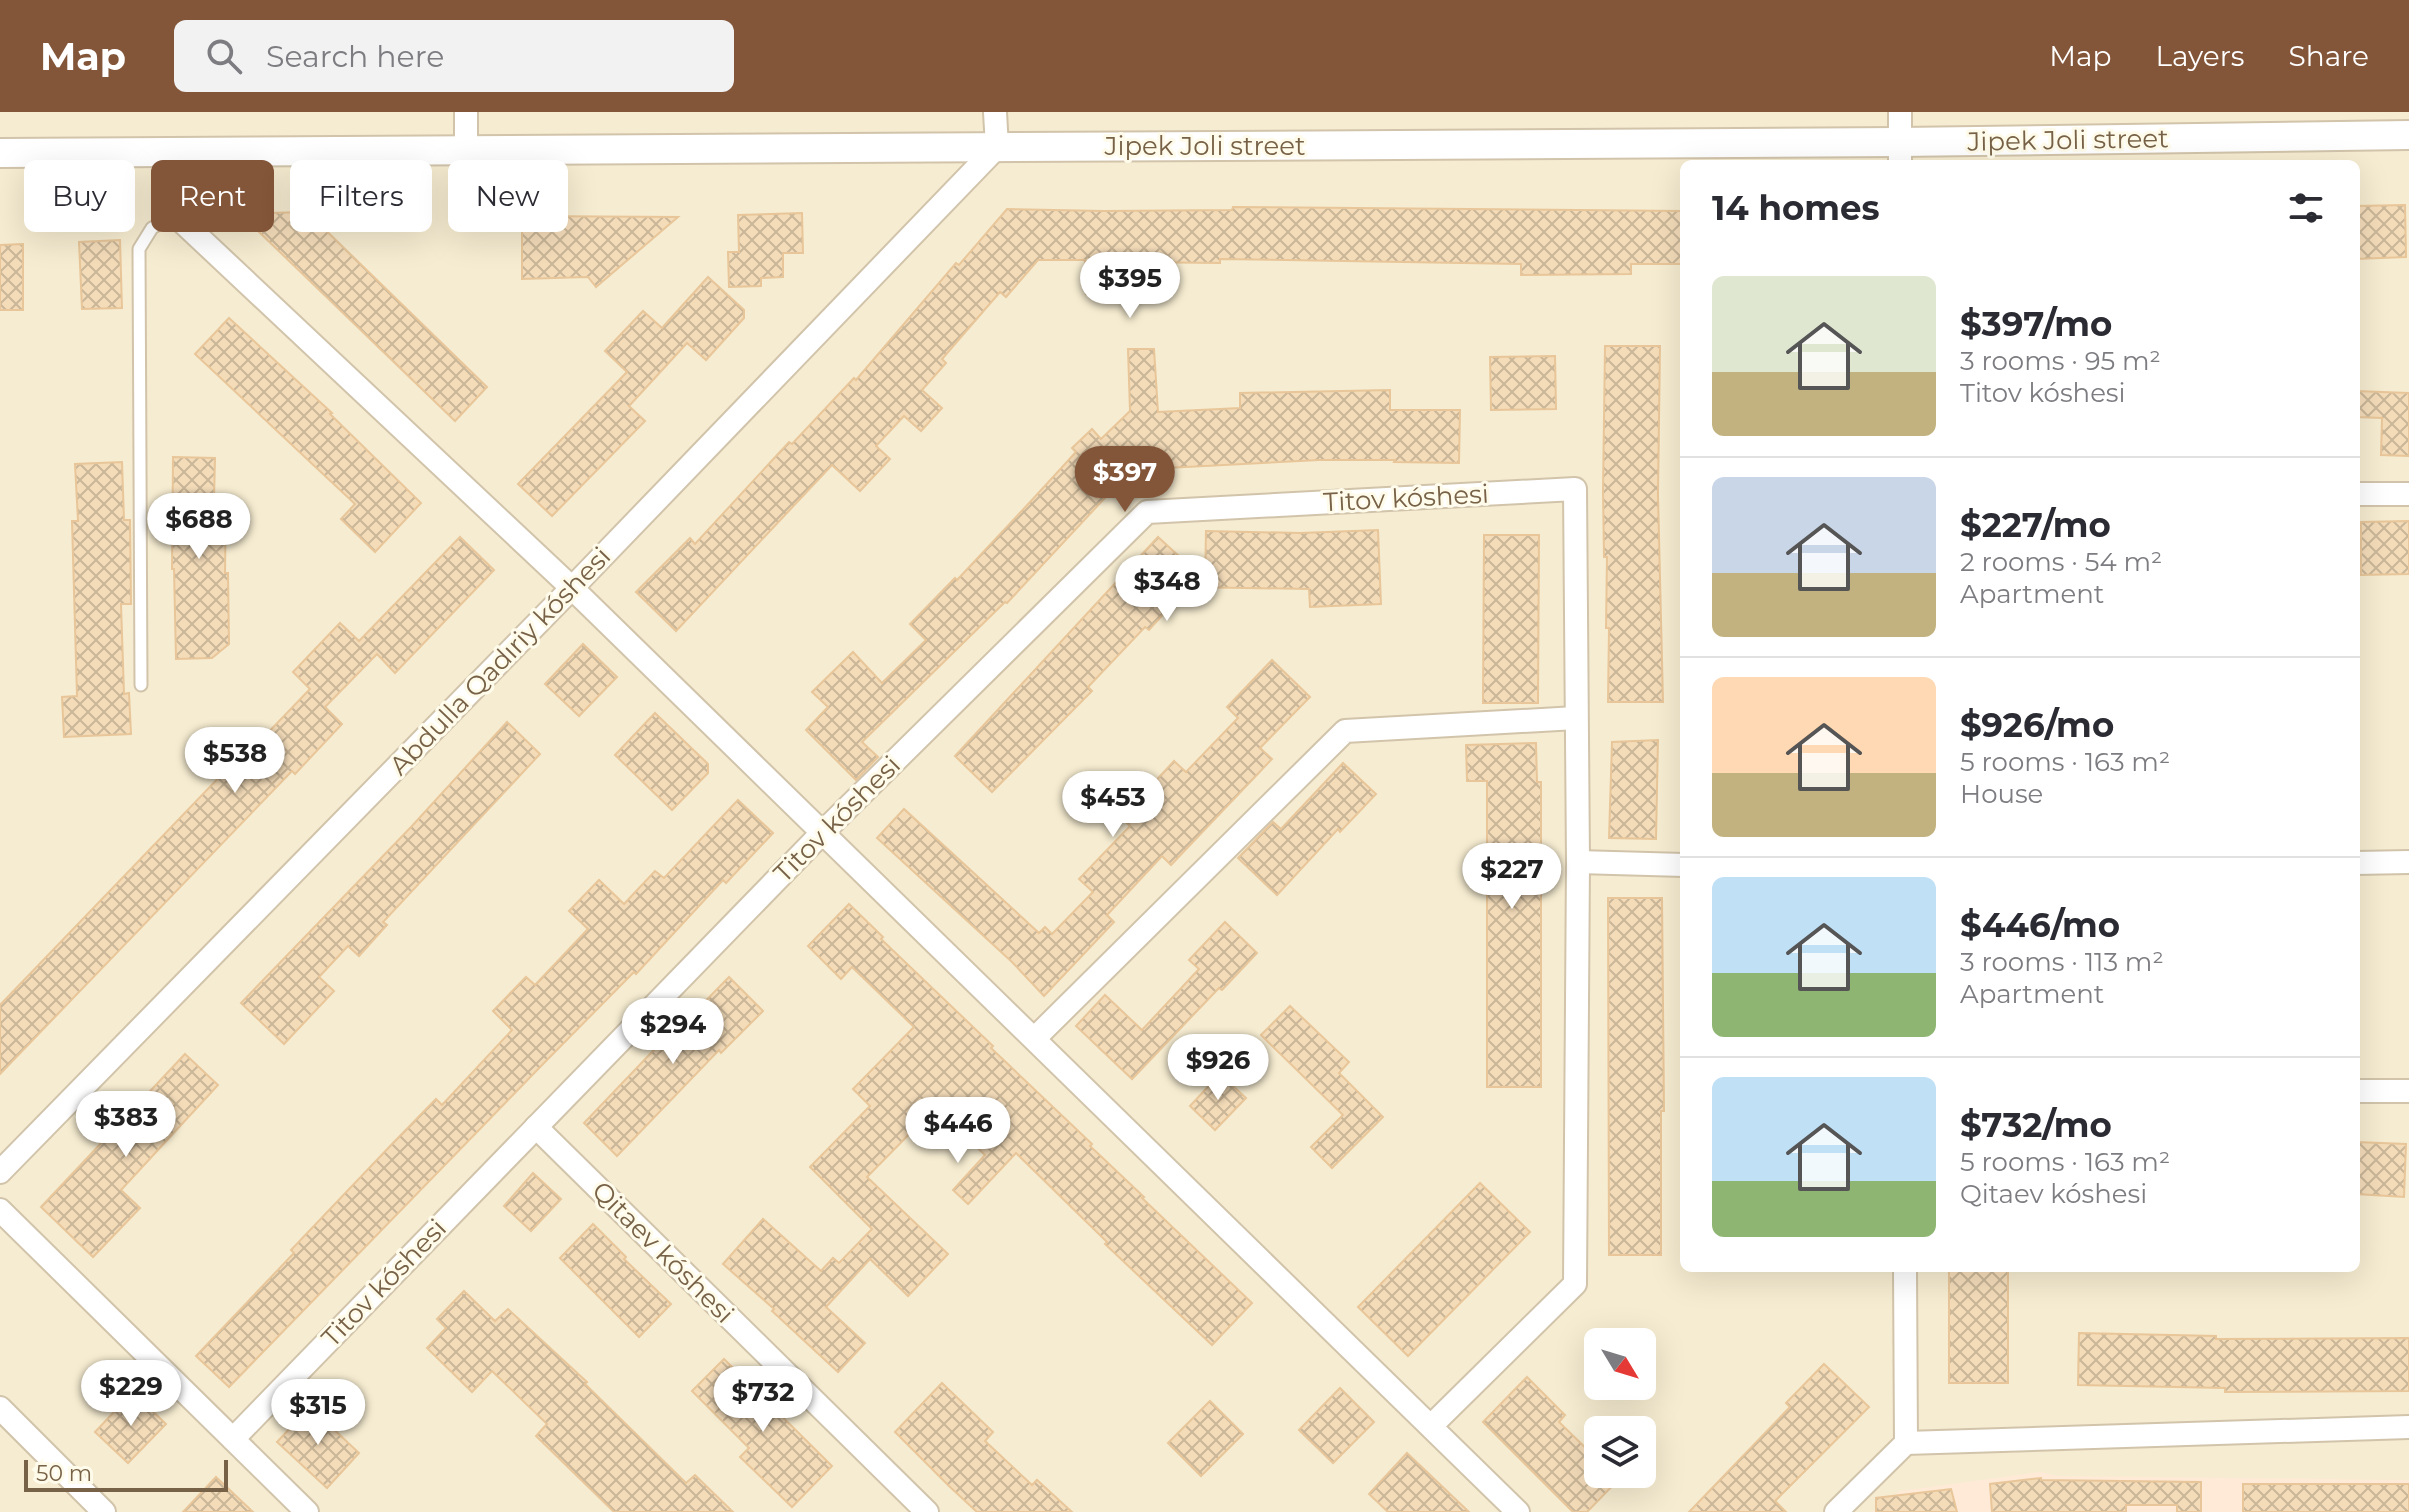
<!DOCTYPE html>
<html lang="en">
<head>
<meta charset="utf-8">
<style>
	:root { --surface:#fff; --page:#f2f2f3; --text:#2b2b33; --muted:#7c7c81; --line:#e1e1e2; --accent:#835539 }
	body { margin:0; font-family:Montserrat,sans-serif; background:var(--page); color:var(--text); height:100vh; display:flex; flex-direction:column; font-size:30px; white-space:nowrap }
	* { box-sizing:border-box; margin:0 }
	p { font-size:26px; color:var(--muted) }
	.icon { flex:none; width:44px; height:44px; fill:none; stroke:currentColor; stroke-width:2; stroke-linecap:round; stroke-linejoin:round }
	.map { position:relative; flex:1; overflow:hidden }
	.panel { position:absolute; left:1680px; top:48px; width:680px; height:1112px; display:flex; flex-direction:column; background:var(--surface); border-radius:12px; box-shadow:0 8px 32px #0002 }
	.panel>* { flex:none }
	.hud { position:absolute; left:24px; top:48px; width:760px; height:72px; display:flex; gap:16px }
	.needle { width:52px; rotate:128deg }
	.tools { position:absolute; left:1584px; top:1216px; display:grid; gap:16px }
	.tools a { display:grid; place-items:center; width:72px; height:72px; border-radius:12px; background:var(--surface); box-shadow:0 8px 32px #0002; font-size:40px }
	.scale { position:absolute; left:24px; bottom:20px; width:204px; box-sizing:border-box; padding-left:8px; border:4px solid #776247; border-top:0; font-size:22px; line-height:28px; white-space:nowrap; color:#776247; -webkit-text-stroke:6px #fffbeb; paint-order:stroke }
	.price { position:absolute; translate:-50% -68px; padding:0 18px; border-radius:28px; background:#fff; color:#222; font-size:26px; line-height:52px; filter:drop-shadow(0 2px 4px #0008) }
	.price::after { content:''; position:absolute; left:50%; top:48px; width:24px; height:18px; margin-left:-12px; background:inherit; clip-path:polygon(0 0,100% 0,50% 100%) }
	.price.current { background:var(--accent); color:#fff }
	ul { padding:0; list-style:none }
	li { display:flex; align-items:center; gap:24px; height:200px; padding:0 32px }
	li+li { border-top:2px solid var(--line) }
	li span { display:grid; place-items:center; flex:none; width:224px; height:160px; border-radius:12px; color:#555 }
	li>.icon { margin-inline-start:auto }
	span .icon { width:96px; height:96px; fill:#fffc; stroke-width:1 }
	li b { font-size:34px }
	h2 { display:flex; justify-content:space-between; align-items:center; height:96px; padding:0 32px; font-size:34px }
	.tag { padding:0 28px; border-radius:12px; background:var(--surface); box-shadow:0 8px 32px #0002; font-size:28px; line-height:72px }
	.tag.current { background:var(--accent); color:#fff }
	header { display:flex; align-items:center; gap:48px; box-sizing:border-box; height:112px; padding:0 40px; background:var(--accent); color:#fff }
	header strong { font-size:38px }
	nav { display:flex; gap:44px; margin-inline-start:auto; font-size:28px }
	.search { width:560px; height:72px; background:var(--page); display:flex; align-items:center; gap:20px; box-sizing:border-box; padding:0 28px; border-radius:12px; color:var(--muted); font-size:30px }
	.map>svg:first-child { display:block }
	.residential { fill:#f6ecd1; fill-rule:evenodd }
	.commercial { fill:#feead6 }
	.building { fill:url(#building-cross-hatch); stroke:#e8c699; stroke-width:2 }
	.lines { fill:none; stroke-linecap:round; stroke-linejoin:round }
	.service-casing { stroke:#d1c4ab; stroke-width:15 }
	.minor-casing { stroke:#d1c4ab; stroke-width:26 }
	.tertiary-casing { stroke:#d1c4ab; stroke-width:32 }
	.service { stroke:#fff; stroke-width:11 }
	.minor { stroke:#fff; stroke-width:22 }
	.tertiary { stroke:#fff; stroke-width:28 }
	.labels { text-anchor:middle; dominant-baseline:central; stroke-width:6; stroke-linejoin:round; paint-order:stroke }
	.street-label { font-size:26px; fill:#776247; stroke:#fffbeb }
</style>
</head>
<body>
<header>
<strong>Map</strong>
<div class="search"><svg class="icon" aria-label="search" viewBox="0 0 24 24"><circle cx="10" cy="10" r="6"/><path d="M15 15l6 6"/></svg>Search here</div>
<nav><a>Map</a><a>Layers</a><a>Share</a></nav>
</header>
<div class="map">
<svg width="2409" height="1400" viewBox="0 0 2409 1400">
	<defs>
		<pattern id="building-cross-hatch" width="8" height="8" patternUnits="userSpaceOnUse" patternTransform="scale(2)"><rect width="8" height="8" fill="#f4dcb9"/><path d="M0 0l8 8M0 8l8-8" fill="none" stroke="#cab698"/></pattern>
	</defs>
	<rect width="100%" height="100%" fill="#fdf8e3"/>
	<path class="residential" d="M 0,0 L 2409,0 L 2409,1400 L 0,1400 ZM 1684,52 L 2356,52 L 2356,1156 L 1684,1156 ZM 1598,1230 L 1642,1230 L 1642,1274 L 1598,1274 ZM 1598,1318 L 1642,1318 L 1642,1362 L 1598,1362 Z"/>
	<path class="commercial" d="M 2040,1360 L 2058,1364 L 2409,1368 L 2409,1400 L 1872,1400 L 1900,1379 Z"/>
	<g class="building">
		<path d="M 2405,93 L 2406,145 L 2356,147 L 2356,94 Z"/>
		<path d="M 1233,95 L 1684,99 L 1684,152 L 1631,152 L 1631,162 L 1521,163 L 1521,152 L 1220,147 L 1220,151 L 1123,150 L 1124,182 L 1086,182 L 1085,148 L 1038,148 L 1006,185 L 1000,180 L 942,247 L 946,251 L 922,278 L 942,296 L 921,319 L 904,304 L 876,334 L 890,347 L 860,379 L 832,353 L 676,519 L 636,480 L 690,426 L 695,432 L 789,330 L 792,332 L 854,266 L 856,268 L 956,151 L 959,153 L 1007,97 L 1104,99 L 1232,98 Z"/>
		<path d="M 307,100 L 487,275 L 455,309 L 256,117 L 267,101 Z"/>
		<path d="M 802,101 L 803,141 L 783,141 L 783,165 L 761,166 L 761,174 L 729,175 L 728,140 L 739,140 L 738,103 Z"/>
		<path d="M 522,104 L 678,105 L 596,175 L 588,165 L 522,167 Z"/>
		<path d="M 120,128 L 122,196 L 82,197 L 79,130 Z"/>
		<path d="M 23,132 L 23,198 L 0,198 L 0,133 Z"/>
		<path d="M 708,165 L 744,198 L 744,206 L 706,248 L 687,231 L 629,294 L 645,309 L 552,404 L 518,372 L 627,260 L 605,239 L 643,199 L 662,216 Z"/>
		<path d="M 229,206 L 332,301 L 330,302 L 421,391 L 375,440 L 341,407 L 355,392 L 195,242 Z"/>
		<path d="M 1605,234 L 1660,234 L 1658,383 L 1663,590 L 1608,590 L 1609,516 L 1606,516 L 1607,445 L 1604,445 L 1603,379 Z"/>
		<path d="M 1128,237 L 1154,237 L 1158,300 L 1240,296 L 1240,281 L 1390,278 L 1390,298 L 1460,298 L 1459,351 L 1394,350 L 1395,348 L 1319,348 L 1167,356 L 1167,352 L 1130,359 L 1007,491 L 1005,490 L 862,630 L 878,645 L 856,668 L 806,618 L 828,595 L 812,580 L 853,540 L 882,571 L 926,528 L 910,512 L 955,466 L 957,468 L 1031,389 L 1076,340 L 1072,336 L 1092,317 L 1101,327 L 1130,299 Z"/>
		<path d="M 1555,244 L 1556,297 L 1491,298 L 1490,245 Z"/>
		<path d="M 2356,279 L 2409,281 L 2409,344 L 2381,343 L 2382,306 L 2356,305 Z"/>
		<path d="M 173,345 L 215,346 L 214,388 L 226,388 L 225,461 L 228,461 L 229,532 L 212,546 L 176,547 L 174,457 L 172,457 Z"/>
		<path d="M 122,350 L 124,408 L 130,408 L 131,492 L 121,492 L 124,582 L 129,581 L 131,622 L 64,625 L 62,585 L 77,584 L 72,409 L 78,409 L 75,352 Z"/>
		<path d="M 2409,409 L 2409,462 L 2361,463 L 2361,410 Z"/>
		<path d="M 1378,418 L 1381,492 L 1310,495 L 1309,477 L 1188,475 L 1149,518 L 1145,515 L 1088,575 L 1092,579 L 992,680 L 955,644 L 1158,425 L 1205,468 L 1206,419 L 1301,421 Z"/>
		<path d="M 1484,423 L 1539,423 L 1538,591 L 1483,591 Z"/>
		<path d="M 460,425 L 494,458 L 395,561 L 377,542 L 325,595 L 342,612 L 295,662 L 292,659 L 0,962 L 0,893 L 255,628 L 258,631 L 310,577 L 293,560 L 340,511 L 359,529 Z"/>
		<path d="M 583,532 L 617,565 L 579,604 L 545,572 Z"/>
		<path d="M 1272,548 L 1310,585 L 1260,636 L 1272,647 L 1171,753 L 1162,744 L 1107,803 L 1114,810 L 1044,884 L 1012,850 L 877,726 L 904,697 L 1039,821 L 1045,815 L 1052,822 L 1093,780 L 1079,767 L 1130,714 L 1121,706 L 1174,649 L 1186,660 L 1238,606 L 1227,595 Z"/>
		<path d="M 655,601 L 708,652 L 708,661 L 672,698 L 615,643 Z"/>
		<path d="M 507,610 L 540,642 L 383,810 L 387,813 L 359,844 L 348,834 L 319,865 L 334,879 L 284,932 L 241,891 L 412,714 Z"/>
		<path d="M 1658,628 L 1656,727 L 1609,726 L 1612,630 Z"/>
		<path d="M 1536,631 L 1537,670 L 1541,670 L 1541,975 L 1487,975 L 1487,669 L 1467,669 L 1466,633 Z"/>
		<path d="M 1343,651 L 1376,682 L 1340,720 L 1338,717 L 1277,783 L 1238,746 L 1273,710 L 1281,717 Z"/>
		<path d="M 738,688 L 773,721 L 726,771 L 723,768 L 636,862 L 634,860 L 545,950 L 229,1275 L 196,1244 L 294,1141 L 291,1138 L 393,1031 L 436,987 L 442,993 L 512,918 L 493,899 L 526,865 L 535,873 L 588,817 L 569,799 L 599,768 L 624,792 L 655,759 L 664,766 Z"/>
		<path d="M 1608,786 L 1662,786 L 1664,999 L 1661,999 L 1661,1143 L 1609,1143 Z"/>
		<path d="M 849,792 L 883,825 L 881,827 L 993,934 L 991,936 L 1092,1032 L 1090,1034 L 1144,1085 L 1142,1086 L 1252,1191 L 1212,1233 L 1105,1132 L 1107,1130 L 1016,1041 L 968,1092 L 953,1078 L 985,1043 L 935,996 L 867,1065 L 948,1142 L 908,1184 L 870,1147 L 826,1195 L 865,1231 L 838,1260 L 772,1199 L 774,1197 L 723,1152 L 763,1107 L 821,1159 L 833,1146 L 839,1151 L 872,1117 L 810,1055 L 870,994 L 853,977 L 914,915 L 852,855 L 841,867 L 808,834 Z"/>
		<path d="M 1225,810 L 1257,841 L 1222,878 L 1219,876 L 1132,967 L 1076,914 L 1105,883 L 1142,918 L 1199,857 L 1189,848 Z"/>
		<path d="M 729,865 L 763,899 L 721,941 L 719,938 L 617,1044 L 584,1011 L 673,918 L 675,920 Z"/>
		<path d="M 1290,894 L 1349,950 L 1339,961 L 1383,1005 L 1332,1056 L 1311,1035 L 1343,1003 L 1261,923 Z"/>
		<path d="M 185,942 L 218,973 L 121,1078 L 140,1096 L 93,1145 L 41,1095 Z"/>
		<path d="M 1220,962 L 1246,986 L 1215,1018 L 1190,994 Z"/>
		<path d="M 2356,1030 L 2406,1032 L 2404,1085 L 2356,1082 Z"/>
		<path d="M 533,1061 L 561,1087 L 531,1119 L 504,1094 Z"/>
		<path d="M 1480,1071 L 1530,1120 L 1408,1244 L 1358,1195 Z"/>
		<path d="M 593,1112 L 626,1145 L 624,1147 L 671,1192 L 639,1225 L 560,1146 Z"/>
		<rect x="1949" y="1156" width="59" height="115"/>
		<path d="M 464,1179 L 495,1209 L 508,1197 L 587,1270 L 585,1272 L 686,1371 L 695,1363 L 733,1400 L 614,1400 L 536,1324 L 547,1312 L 492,1259 L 472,1280 L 427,1236 L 446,1216 L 437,1207 Z"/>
		<path d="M 2079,1221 L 2216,1224 L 2216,1227 L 2409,1226 L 2409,1279 L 2225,1280 L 2225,1276 L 2078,1273 Z"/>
		<path d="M 724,1247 L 832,1354 L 792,1395 L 740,1345 L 749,1336 L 692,1279 Z"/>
		<path d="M 1824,1252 L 1869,1295 L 1775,1389 L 1786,1400 L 1689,1400 L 1790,1295 L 1786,1291 Z"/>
		<path d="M 1527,1265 L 1565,1303 L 1559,1310 L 1598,1348 L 1598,1362 L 1624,1362 L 1587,1400 L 1573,1400 L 1483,1310 Z"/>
		<path d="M 942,1271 L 993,1320 L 985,1329 L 1032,1373 L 1037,1368 L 1072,1400 L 977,1400 L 949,1374 L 895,1320 Z"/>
		<path d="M 1340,1276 L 1374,1310 L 1333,1351 L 1299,1318 Z"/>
		<path d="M 133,1280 L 166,1312 L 128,1351 L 95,1320 Z"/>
		<path d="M 1210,1289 L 1243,1322 L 1201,1364 L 1168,1331 Z"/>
		<path d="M 310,1295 L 359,1341 L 327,1376 L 277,1330 Z"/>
		<path d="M 1407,1341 L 1469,1400 L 1388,1400 L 1369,1382 Z"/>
		<path d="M 216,1365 L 253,1400 L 183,1400 Z"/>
		<path d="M 2041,1366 L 2041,1368 L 2201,1370 L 2201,1400 L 2177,1400 L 2177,1393 L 2126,1393 L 2126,1400 L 1992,1400 L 1990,1372 Z"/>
		<rect x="2243" y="1372" width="166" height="28"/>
		<path d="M 1951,1377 L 1957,1400 L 1876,1400 L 1876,1386 Z"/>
	</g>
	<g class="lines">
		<g class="service-casing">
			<path id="service" d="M 141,573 L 139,137 L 152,116 L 175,103"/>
		</g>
		<g class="minor-casing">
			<g id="minor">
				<path d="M 466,0 L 466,38"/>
				<path d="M 1900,0 L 1900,52"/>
				<path d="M 168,40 L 175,103 L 572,476 L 1518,1400"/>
				<path d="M 2356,382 L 2409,382"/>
				<path d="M 1578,750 L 1684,753"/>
				<path d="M 2356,751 L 2409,750"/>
				<path d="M 1035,926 L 1345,619 L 1576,606"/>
				<path d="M 2356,979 L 2409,979"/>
				<path d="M 536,1015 L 927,1400"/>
				<path d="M 0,1060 L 572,476 L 997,35 L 995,0"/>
				<path d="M 0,1098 L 307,1400"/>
				<path d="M 1905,1156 L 1906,1331"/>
				<path d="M 0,1296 L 104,1400"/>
				<path d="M 233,1327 L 823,720 L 1147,400 L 1575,377 L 1578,750 L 1575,1172 L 1431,1314"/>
				<path d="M 1906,1331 L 2409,1315"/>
				<path d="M 1836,1400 L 1906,1331"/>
			</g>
		</g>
		<g class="tertiary-casing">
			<path id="tertiary" d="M 0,41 L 1900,30 L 2409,23"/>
		</g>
		<use href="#service" class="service"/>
		<use href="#minor" class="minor"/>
		<use href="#tertiary" class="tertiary"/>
	</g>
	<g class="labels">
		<g class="street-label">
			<text transform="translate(2068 28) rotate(-1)">Jipek Joli street</text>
			<text x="1205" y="34">Jipek Joli street</text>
			<text transform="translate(1406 386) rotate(-3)">Titov kóshesi</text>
			<text transform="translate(500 549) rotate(-46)">Abdulla Qadıriy kóshesi</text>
			<text transform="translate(837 707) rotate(-45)">Titov kóshesi</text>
			<text transform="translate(663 1140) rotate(45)">Qitaev kóshesi</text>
			<text transform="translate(384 1171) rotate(-46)">Titov kóshesi</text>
		</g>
	</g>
</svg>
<div class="tools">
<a><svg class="needle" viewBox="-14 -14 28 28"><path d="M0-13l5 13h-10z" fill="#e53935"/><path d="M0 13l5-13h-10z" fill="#7c7c81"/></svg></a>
<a><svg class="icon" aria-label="layers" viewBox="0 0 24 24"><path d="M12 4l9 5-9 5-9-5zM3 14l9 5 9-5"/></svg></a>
</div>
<div class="scale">50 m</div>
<b class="price" style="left:1130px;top:208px">$395</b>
<b class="price current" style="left:1125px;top:402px">$397</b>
<b class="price" style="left:199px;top:449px">$688</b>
<b class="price" style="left:1167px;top:511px">$348</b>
<b class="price" style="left:235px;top:683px">$538</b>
<b class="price" style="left:1113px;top:727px">$453</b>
<b class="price" style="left:1512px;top:799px">$227</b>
<b class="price" style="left:673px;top:954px">$294</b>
<b class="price" style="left:1218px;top:990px">$926</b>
<b class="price" style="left:126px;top:1047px">$383</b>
<b class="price" style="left:958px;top:1053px">$446</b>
<b class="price" style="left:131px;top:1316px">$229</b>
<b class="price" style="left:763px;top:1322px">$732</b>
<b class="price" style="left:318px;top:1335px">$315</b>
<div class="hud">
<a class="tag">Buy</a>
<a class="tag current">Rent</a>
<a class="tag">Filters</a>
<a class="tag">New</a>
</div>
<section class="panel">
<h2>14 homes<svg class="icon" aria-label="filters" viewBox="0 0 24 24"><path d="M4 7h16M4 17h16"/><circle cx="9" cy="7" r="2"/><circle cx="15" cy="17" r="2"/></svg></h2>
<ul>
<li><span style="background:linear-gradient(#dfe7d0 60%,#c2b280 0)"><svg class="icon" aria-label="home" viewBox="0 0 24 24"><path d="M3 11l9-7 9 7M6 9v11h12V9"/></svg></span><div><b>$397/mo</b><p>3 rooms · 95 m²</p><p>Titov kóshesi</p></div></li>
<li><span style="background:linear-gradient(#c9d6e8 60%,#c2b280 0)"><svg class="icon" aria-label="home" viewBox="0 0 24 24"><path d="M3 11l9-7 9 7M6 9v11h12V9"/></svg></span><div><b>$227/mo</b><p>2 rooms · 54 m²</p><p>Apartment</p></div></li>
<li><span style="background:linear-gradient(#ffd9b3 60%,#c2b280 0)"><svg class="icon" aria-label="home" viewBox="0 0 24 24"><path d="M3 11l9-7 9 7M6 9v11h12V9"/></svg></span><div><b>$926/mo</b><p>5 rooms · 163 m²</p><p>House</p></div></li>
<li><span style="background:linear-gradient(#bfe0f5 60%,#8fb573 0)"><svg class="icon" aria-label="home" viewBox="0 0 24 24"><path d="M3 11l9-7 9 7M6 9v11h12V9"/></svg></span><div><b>$446/mo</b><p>3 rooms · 113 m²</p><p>Apartment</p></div></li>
<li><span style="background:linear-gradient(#bfe0f5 65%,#8fb573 0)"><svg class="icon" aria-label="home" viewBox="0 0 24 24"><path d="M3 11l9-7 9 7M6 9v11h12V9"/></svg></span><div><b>$732/mo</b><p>5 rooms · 163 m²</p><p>Qitaev kóshesi</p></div></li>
</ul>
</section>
</div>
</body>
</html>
